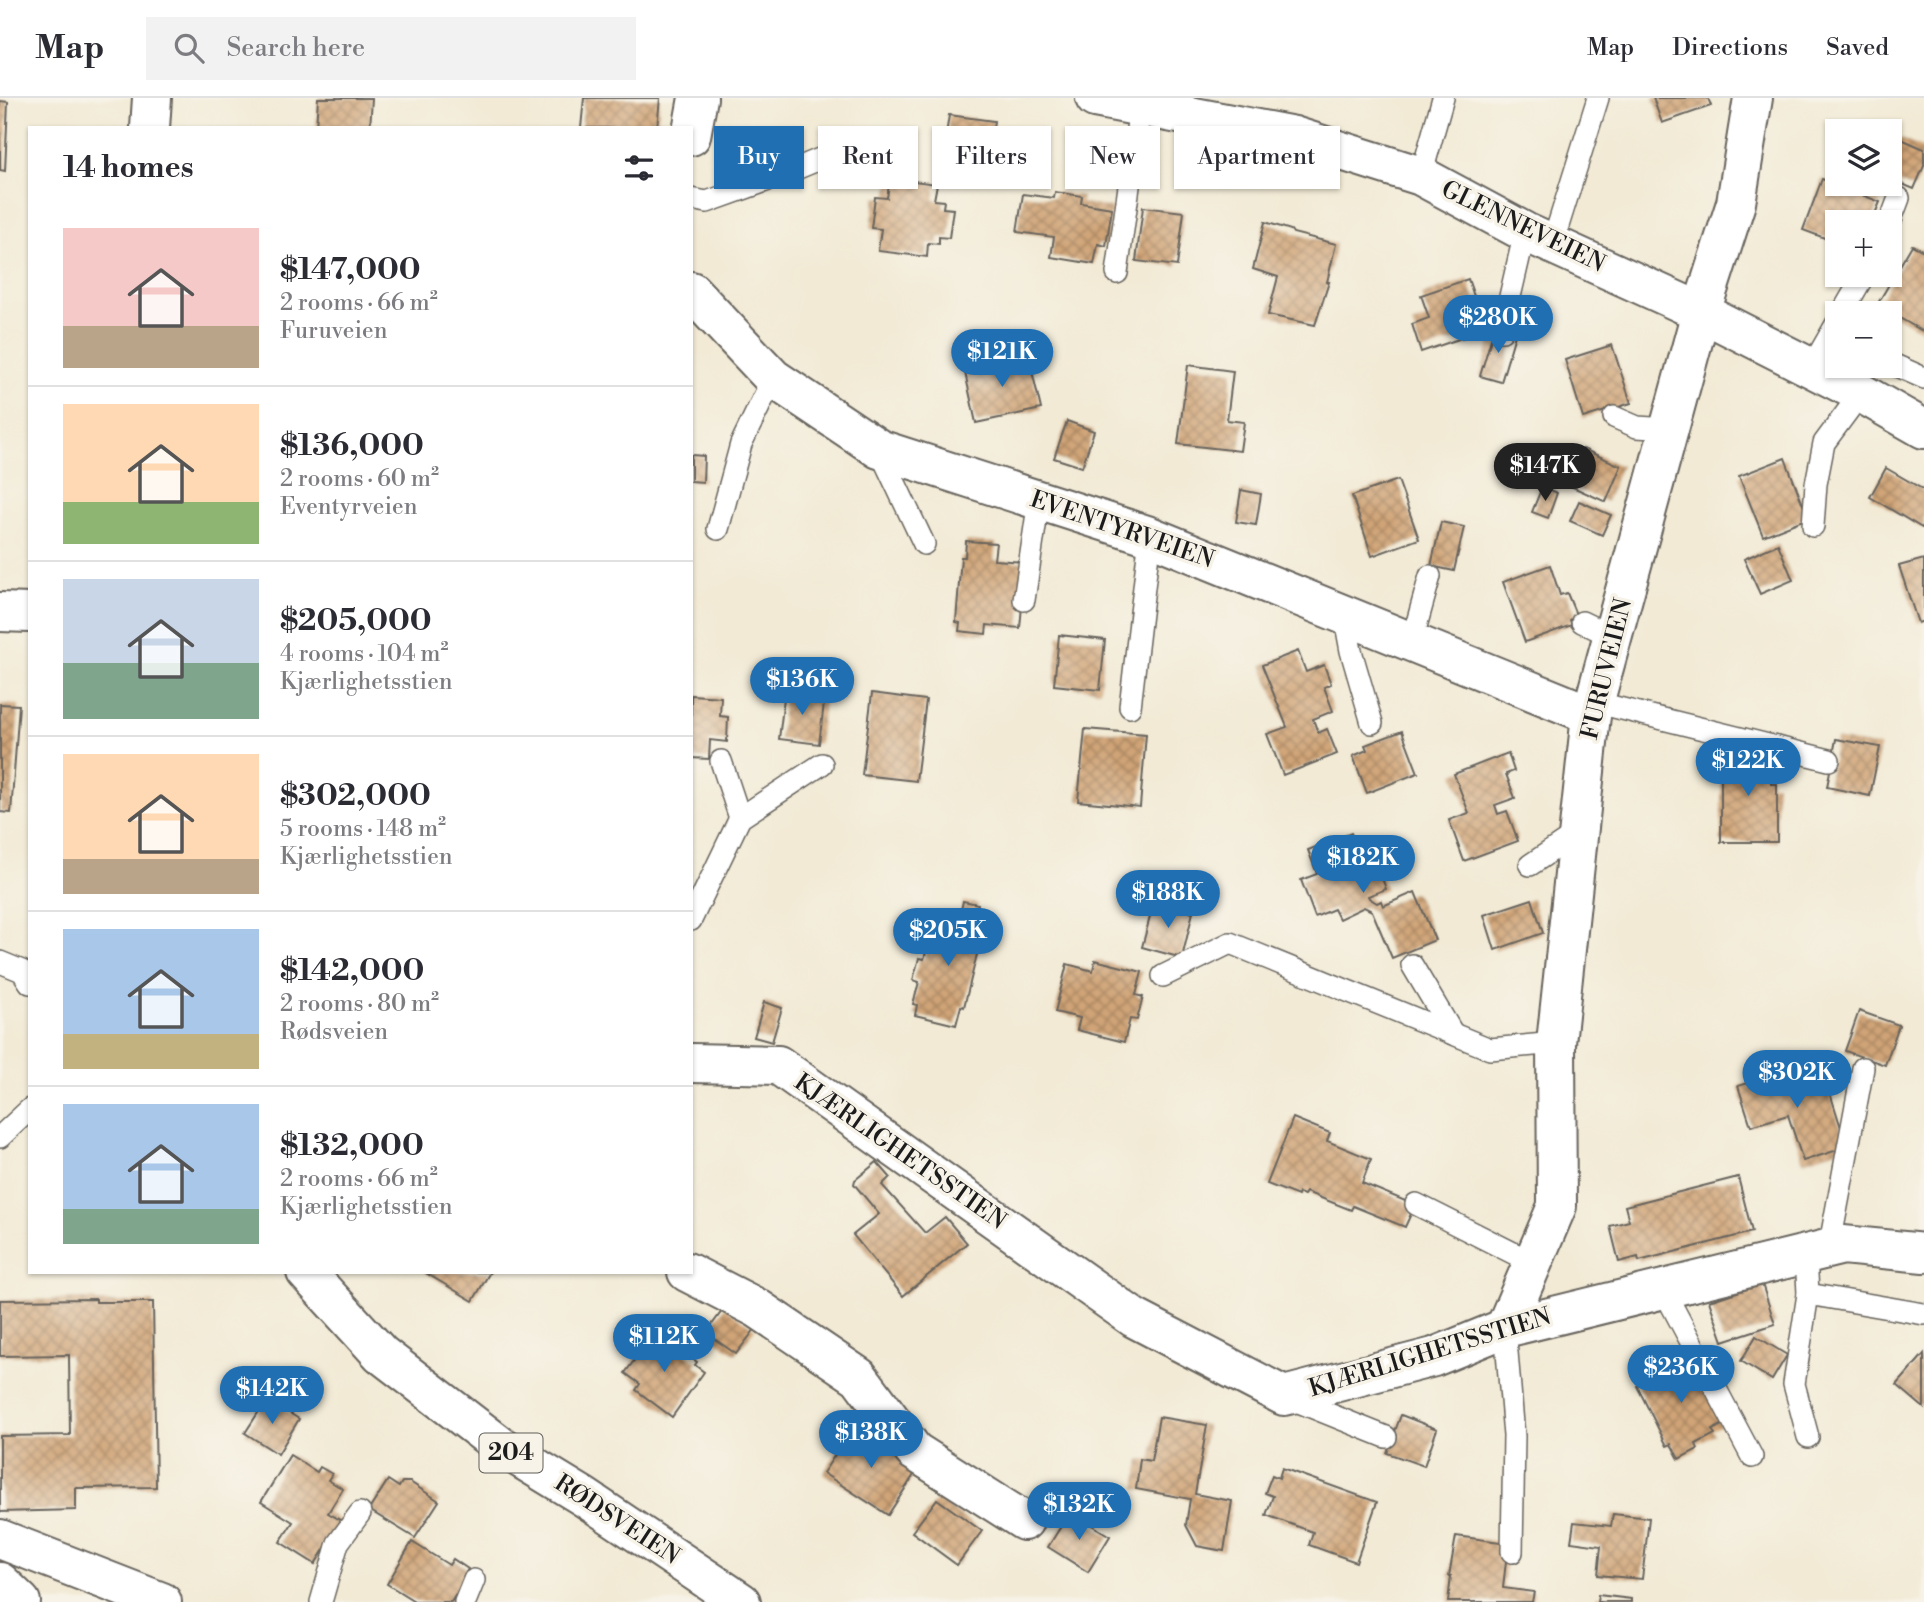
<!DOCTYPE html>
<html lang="en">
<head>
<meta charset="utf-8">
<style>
	:root { --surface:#fff; --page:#f2f2f3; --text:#2b2b33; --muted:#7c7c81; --line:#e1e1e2; --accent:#1f6fb2 }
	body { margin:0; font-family:"Libre Bodoni",serif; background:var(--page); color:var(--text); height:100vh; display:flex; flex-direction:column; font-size:26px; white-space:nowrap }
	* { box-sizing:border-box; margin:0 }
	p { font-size:23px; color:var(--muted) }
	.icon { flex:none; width:38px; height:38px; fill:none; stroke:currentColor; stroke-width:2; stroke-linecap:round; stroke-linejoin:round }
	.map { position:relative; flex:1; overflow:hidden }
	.panel { position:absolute; left:28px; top:28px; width:665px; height:1148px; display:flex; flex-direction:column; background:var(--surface); border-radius:0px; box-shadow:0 2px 5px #0004 }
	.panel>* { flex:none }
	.hud { position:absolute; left:714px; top:28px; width:665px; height:63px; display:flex; gap:14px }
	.fabs { position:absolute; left:1825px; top:21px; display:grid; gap:14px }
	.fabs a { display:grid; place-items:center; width:77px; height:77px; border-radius:0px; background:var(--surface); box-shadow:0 2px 5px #0004; font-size:35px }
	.price { position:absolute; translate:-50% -60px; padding:0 16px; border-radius:24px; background:var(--accent); color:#fff; font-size:23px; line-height:46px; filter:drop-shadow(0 2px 4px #0008) }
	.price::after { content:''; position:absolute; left:50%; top:42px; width:21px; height:16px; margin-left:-10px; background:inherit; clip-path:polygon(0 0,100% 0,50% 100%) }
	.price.on { background:#222; color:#fff }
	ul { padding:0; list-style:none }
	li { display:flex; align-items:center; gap:21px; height:175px; padding:0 35px }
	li+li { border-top:2px solid var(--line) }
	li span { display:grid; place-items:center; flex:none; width:196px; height:140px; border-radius:0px; color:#555 }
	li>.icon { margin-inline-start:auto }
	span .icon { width:84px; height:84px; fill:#fffc; stroke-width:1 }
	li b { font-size:30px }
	h2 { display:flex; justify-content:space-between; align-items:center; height:84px; padding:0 35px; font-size:30px }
	.chip { padding:0 24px; border-radius:0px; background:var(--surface); box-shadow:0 2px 5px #0004; font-size:24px; line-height:63px }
	.chip.on { background:var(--accent); color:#fff }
	header { display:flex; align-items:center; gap:42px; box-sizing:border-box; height:98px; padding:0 35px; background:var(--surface); border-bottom:2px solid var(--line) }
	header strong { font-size:33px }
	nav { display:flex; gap:38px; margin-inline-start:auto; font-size:24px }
	.search { width:490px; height:63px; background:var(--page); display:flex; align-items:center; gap:18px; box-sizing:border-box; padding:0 24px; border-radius:0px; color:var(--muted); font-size:26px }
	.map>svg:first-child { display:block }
	.building { fill:url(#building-cross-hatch) }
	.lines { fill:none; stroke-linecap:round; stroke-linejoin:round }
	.lane-casing { stroke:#67645d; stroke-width:24 }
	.street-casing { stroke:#67645d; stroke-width:42 }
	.highway-casing { stroke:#67645d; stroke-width:42 }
	.lane { stroke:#fff; stroke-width:21 }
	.street { stroke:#fff; stroke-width:38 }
	.highway { stroke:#fff; stroke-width:38 }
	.labels { text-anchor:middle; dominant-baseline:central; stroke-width:7; stroke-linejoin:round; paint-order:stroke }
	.shield { fill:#f7f3e8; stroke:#5e5c59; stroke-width:2 }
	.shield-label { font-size:23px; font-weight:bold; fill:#1c1c1c }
	.street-label { font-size:24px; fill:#1c1c1c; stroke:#f7f3e8 }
</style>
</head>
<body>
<header>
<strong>Map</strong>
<div class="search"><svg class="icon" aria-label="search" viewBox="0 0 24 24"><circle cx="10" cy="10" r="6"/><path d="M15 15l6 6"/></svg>Search here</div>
<nav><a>Map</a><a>Directions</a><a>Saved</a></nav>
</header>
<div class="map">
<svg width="1924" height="1504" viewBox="0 0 1924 1504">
	<defs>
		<pattern id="building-cross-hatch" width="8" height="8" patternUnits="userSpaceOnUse" patternTransform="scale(1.75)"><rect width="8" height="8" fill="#d0a477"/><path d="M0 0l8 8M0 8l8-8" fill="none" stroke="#a88561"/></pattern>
	</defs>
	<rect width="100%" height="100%" fill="#f7f3e8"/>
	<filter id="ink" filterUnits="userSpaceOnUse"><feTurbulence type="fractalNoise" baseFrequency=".0143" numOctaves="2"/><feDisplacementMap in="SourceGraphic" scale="14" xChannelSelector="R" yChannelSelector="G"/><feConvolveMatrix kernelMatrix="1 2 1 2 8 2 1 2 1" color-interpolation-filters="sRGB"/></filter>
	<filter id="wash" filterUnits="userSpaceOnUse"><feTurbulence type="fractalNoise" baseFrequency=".00686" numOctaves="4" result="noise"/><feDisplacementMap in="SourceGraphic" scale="28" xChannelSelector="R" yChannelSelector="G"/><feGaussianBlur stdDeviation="1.57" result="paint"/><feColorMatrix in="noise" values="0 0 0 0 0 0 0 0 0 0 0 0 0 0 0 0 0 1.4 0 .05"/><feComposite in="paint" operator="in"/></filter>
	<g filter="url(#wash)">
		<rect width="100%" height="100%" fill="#f2ead5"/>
		<g id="blocks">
			<g class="building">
				<path d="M 318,0 L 372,0 L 370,30 L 316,30 Z"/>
				<path d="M 584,0 L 660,0 L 657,30 L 581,30 Z"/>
				<path d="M 1653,0 L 1708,0 L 1711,8 L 1662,25 Z"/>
				<path d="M 0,3 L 8,4 L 5,73 L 0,72 Z"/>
				<path d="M 949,17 L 994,23 L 988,62 L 943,56 Z"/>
				<path d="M 1890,36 L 1924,51 L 1924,68 L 1914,91 L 1890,81 Z"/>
				<path d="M 890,80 L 937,86 L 934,102 L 944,103 L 943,110 L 953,111 L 949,140 L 939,139 L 939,146 L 928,145 L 927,159 L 878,153 L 881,131 L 871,130 L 875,99 L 887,100 Z"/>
				<path d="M 1822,81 L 1880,104 L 1872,123 L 1861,118 L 1859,124 L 1838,124 L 1838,145 L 1803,132 Z"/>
				<path d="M 1055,94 L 1082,98 L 1081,105 L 1112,110 L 1106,148 L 1098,146 L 1094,166 L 1051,159 L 1054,139 L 1017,134 L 1023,96 L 1054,100 Z"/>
				<path d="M 1143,109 L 1184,114 L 1177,168 L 1136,163 Z"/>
				<path d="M 1265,124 L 1291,132 L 1293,135 L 1336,146 L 1327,184 L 1329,184 L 1315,227 L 1268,217 L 1278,179 L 1253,171 Z"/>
				<path d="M 1912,147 L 1924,153 L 1924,234 L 1877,207 Z"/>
				<path d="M 1468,181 L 1475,201 L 1483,199 L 1491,223 L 1483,225 L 1485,232 L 1421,254 L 1412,226 L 1429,220 L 1421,197 Z"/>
				<path d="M 1494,231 L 1515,237 L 1501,284 L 1480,278 Z"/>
				<path d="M 1612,247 L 1631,305 L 1583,320 L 1565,262 Z"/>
				<path d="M 1028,256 L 1041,311 L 976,325 L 964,270 Z"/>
				<path d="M 1188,267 L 1233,273 L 1227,322 L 1244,324 L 1240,353 L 1178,346 Z"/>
				<path d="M 1067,323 L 1094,333 L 1082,369 L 1054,360 Z"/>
				<path d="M 1583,351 L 1621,368 L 1606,404 L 1568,387 Z"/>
				<path d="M 691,357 L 704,358 L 703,384 L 691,383 Z"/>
				<path d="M 1785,360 L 1808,420 L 1763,438 L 1739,378 Z"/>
				<path d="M 1886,370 L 1924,392 L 1924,426 L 1922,430 L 1870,399 Z"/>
				<path d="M 1398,382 L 1419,441 L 1372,458 L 1352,398 Z"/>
				<path d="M 1542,389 L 1557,395 L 1548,420 L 1532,414 Z"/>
				<path d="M 1241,392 L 1261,396 L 1256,427 L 1236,424 Z"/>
				<path d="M 1579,403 L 1611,417 L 1602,437 L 1570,423 Z"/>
				<path d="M 1441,424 L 1464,429 L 1454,473 L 1431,468 Z"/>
				<path d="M 966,443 L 996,445 L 994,462 L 1026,464 L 1020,530 L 987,527 L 986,536 L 959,533 L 960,525 L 956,524 L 961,459 L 965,459 Z"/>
				<path d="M 1778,446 L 1793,482 L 1760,496 L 1744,461 Z"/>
				<path d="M 1924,461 L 1924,523 L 1918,525 L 1899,468 Z"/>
				<path d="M 1550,467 L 1560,497 L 1567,495 L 1577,519 L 1570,522 L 1572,527 L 1525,544 L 1503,484 Z"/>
				<path d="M 1059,537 L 1105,542 L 1100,592 L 1054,587 Z"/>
				<path d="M 1298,553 L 1306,574 L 1324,567 L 1331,586 L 1324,589 L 1333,613 L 1313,621 L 1318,635 L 1327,631 L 1337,656 L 1283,677 L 1267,636 L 1287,629 L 1262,567 Z"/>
				<path d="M 785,592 L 825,597 L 819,646 L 779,641 Z"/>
				<path d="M 872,595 L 926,602 L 916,683 L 862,677 Z"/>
				<path d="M 691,597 L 721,599 L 720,618 L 728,619 L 727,644 L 710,642 L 709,661 L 691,660 Z"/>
				<path d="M 0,606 L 19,607 L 11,715 L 0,714 Z"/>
				<path d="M 1085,631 L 1146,636 L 1140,709 L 1078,703 Z"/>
				<path d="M 1402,633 L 1418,675 L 1367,695 L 1353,658 L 1367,652 L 1365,647 Z"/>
				<path d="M 1836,641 L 1880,649 L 1870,698 L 1827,689 Z"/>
				<path d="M 1721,654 L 1771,654 L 1771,686 L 1777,686 L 1777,744 L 1721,744 Z"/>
				<path d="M 1508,655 L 1514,673 L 1506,676 L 1515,700 L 1495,707 L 1498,716 L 1507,713 L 1518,743 L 1464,763 L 1449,722 L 1469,715 L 1454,676 Z"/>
				<path d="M 1351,735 L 1361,758 L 1372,754 L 1386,791 L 1368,798 L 1369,800 L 1377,805 L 1381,803 L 1383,808 L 1415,794 L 1435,842 L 1392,860 L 1372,813 L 1364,809 L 1339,821 L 1334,811 L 1315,819 L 1301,782 L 1317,776 L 1308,752 Z"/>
				<path d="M 1532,801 L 1543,835 L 1495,852 L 1484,817 Z"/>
				<path d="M 963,803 L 978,806 L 972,834 L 982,836 L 964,909 L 961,908 L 956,927 L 915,917 L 917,907 L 913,906 L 919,884 L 913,882 L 919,860 L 924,861 L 934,825 L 957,830 Z"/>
				<path d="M 1154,804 L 1193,814 L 1182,860 L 1142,849 Z"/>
				<path d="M 1095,862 L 1142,874 L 1136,897 L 1143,899 L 1137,922 L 1130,921 L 1124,944 L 1077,932 L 1080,920 L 1055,914 L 1067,866 L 1093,873 Z"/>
				<path d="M 764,904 L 782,910 L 772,944 L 754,939 Z"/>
				<path d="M 1859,913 L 1899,927 L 1885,967 L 1845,953 Z"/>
				<path d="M 1804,968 L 1810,987 L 1826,982 L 1847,1049 L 1803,1063 L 1788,1017 L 1751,1028 L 1738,988 Z"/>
				<path d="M 1293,1020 L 1330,1035 L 1327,1043 L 1371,1061 L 1362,1085 L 1415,1107 L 1405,1129 L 1353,1108 L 1351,1112 L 1306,1094 L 1304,1097 L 1299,1095 L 1298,1098 L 1267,1086 Z"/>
				<path d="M 877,1064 L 890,1079 L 882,1087 L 925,1135 L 945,1119 L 967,1145 L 903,1198 L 853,1137 L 879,1116 L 854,1086 L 855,1082 Z"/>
				<path d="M 1738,1079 L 1752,1134 L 1639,1163 L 1638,1159 L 1619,1164 L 1610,1128 L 1629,1123 L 1625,1108 Z"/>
				<path d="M 424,1174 L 490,1174 L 473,1203 Z"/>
				<path d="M 1762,1186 L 1775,1226 L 1723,1243 L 1709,1203 Z"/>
				<path d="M 96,1201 L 96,1204 L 153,1204 L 156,1389 L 76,1390 L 76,1412 L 0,1414 L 0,1338 L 70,1337 L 69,1257 L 0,1258 L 0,1202 Z"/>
				<path d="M 725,1209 L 755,1231 L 736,1256 L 706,1235 Z"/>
				<path d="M 656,1233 L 697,1264 L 695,1267 L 704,1274 L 672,1319 L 636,1292 L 640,1286 L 625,1275 Z"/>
				<path d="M 1756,1238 L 1787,1257 L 1772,1282 L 1741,1263 Z"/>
				<path d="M 1690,1254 L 1726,1325 L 1712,1332 L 1715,1336 L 1696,1346 L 1698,1351 L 1679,1361 L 1671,1346 L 1667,1348 L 1637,1288 L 1647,1283 L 1644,1277 Z"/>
				<path d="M 1924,1256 L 1924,1310 L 1897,1287 Z"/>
				<path d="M 267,1301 L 299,1321 L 278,1356 L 245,1335 Z"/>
				<path d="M 1401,1317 L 1437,1331 L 1424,1368 L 1387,1355 Z"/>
				<path d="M 1159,1319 L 1207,1327 L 1195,1396 L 1232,1403 L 1224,1453 L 1197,1448 L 1186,1427 L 1190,1401 L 1136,1391 L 1140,1361 L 1151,1363 Z"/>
				<path d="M 855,1327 L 919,1369 L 888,1417 L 823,1375 Z"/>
				<path d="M 290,1357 L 317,1374 L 320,1369 L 332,1376 L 328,1382 L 343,1391 L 328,1415 L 342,1423 L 315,1466 L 280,1444 L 293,1424 L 261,1404 Z"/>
				<path d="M 1282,1370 L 1377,1404 L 1356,1464 L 1309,1447 L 1313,1434 L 1266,1417 L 1273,1398 L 1265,1395 L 1272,1377 L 1279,1380 Z"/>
				<path d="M 388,1382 L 399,1389 L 402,1384 L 410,1384 L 439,1403 L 415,1440 L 369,1412 Z"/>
				<path d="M 937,1401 L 982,1433 L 957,1467 L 912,1434 Z"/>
				<path d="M 1070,1414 L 1110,1438 L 1088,1474 L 1048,1449 Z"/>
				<path d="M 1613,1416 L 1649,1420 L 1642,1481 L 1598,1477 L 1601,1448 L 1571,1444 L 1574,1424 L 1611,1428 Z"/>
				<path d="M 1456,1438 L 1508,1445 L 1503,1490 L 1534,1494 L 1532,1504 L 1448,1504 L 1451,1478 L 1449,1478 Z"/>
				<path d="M 412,1444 L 449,1467 L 453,1461 L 468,1471 L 464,1478 L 467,1479 L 451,1504 L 416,1504 L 387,1486 Z"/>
				<path d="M 1598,1497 L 1631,1501 L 1631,1504 L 1597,1504 Z"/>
			</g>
		</g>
	</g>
	<g filter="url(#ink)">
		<use href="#blocks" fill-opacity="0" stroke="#67645d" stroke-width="2"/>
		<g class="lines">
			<g class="lane-casing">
				<g id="lane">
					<path d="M 1421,78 L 1443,0"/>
					<path d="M 691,101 L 707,104 L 774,80 L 851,48 L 902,45"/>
					<path d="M 1890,124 L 1899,100"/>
					<path d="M 1552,147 L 1598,0"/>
					<path d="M 1117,175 L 1141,2"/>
					<path d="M 1842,215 L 1864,177"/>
					<path d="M 1502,233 L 1525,134"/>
					<path d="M 1890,265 L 1924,280"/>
					<path d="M 1811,270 L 1838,223"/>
					<path d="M 1840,284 L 1863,268"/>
					<path d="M 1614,319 L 1637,329 L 1669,331"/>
					<path d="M 879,351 L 924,446"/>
					<path d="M 1813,428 L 1816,386 L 1824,345 L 1861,295"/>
					<path d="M 718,431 L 741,346 L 773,280"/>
					<path d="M 1024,502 L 1039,402"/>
					<path d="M 1344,515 L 1351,553 L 1372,625"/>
					<path d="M 1582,524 L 1613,539"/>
					<path d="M 1412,543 L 1430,478"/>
					<path d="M 1594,604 L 1829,662"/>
					<path d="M 1130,609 L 1150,438"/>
					<path d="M 721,663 L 740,720"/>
					<path d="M 1530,767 L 1579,734"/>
					<path d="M 691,822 L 740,720 L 822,666"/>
					<path d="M 0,864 L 22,873 L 30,885"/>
					<path d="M 1412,867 L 1453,936"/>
					<path d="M 1163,878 L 1230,845 L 1490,951 L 1556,945"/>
					<path d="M 0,1039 L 30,1011"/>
					<path d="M 1416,1106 L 1533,1165"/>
					<path d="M 1829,1151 L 1863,970"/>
					<path d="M 1806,1156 L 1808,1196 L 1924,1216"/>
					<path d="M 1663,1191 L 1752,1359"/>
					<path d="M 1505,1230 L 1514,1338 L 1512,1454"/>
					<path d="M 1289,1300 L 1386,1339"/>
					<path d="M 1808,1339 L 1794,1286 L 1808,1196"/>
					<path d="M 321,1504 L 338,1445 L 360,1415"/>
					<path d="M 465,1504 L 474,1482"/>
				</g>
			</g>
			<g class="street-casing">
				<g id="street">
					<path d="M 1095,0 L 1294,38 L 1421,78 L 1525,134 L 1701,214 L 1861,295 L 1924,331"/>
					<path d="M 691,38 L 698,0"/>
					<path d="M 691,193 L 773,280 L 879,351 L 1150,438 L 1591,617"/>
					<path d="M 0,514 L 30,515"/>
					<path d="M 691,965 L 778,967 L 1134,1220 L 1284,1298 L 1434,1259 L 1505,1230 L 1843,1147 L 1924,1155"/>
					<path d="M 687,1174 L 757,1210 L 859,1279 L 914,1353 L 1024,1423"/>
					<path d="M 1505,1230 L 1557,1108 L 1556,945 L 1591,617 L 1701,214 L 1736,105 L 1753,0"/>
					<path d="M 0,1441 L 162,1504"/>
					<path d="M 0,1484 L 21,1504"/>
				</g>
			</g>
			<g class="highway-casing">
				<g id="highway">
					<path d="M 150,30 L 152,0"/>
					<path d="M 306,1174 L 381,1256 L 502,1349 L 584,1399 L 741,1504"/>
				</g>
			</g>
			<use href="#lane" class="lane"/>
			<use href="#street" class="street"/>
			<use href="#highway" class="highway"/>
		</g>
	</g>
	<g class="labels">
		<rect class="shield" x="479.5" y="1335.5" width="63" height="39" rx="5"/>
		<g class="shield-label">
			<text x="511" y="1355">204</text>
		</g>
		<g class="street-label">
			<text transform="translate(1523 129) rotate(26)">GLENNEVEIEN</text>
			<text transform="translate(1122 432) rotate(19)">EVENTYRVEIEN</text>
			<text transform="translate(1607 571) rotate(-76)">FURUVEIEN</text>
			<text transform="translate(900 1054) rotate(35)">KJÆRLIGHETSSTIEN</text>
			<text transform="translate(1430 1255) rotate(-17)">KJÆRLIGHETSSTIEN</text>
			<text transform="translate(617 1422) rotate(33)">RØDSVEIEN</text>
		</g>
	</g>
</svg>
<div class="fabs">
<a><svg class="icon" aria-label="layers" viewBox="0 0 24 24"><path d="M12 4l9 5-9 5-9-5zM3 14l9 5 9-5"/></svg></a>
<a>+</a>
<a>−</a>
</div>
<b class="price" style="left:1498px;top:257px">$280K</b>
<b class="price" style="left:1002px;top:291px">$121K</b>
<b class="price on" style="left:1545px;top:405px">$147K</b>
<b class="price" style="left:802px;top:619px">$136K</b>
<b class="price" style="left:1748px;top:700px">$122K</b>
<b class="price" style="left:1363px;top:797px">$182K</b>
<b class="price" style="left:1168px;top:832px">$188K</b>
<b class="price" style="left:948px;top:870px">$205K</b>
<b class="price" style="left:1797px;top:1012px">$302K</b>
<b class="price" style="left:664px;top:1276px">$112K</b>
<b class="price" style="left:1681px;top:1307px">$236K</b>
<b class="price" style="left:272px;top:1328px">$142K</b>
<b class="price" style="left:871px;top:1372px">$138K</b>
<b class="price" style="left:1079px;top:1444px">$132K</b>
<div class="hud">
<a class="chip on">Buy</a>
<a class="chip">Rent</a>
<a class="chip">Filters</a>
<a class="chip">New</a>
<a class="chip">Apartment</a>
</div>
<section class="panel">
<h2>14 homes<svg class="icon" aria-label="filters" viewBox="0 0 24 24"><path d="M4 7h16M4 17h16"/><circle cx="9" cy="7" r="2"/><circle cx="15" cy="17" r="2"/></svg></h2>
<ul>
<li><span style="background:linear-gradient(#f6c9c9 70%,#b9a48a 0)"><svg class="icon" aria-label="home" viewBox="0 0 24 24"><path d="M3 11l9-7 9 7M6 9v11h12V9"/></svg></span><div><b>$147,000</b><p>2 rooms · 66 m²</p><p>Furuveien</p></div></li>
<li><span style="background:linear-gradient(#ffd9b3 70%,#8fb573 0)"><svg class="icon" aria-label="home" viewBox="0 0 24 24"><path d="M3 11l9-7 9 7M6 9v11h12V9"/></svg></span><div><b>$136,000</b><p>2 rooms · 60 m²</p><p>Eventyrveien</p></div></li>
<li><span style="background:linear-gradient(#c9d6e8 60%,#7fa58c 0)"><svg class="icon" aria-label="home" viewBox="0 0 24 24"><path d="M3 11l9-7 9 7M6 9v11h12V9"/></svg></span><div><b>$205,000</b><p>4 rooms · 104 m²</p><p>Kjærlighetsstien</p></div></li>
<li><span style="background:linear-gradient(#ffd9b3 75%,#b9a48a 0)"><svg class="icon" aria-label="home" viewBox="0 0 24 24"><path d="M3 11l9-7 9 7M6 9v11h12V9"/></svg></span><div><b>$302,000</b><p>5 rooms · 148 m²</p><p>Kjærlighetsstien</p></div></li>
<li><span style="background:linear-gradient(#a9c7e8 75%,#c2b280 0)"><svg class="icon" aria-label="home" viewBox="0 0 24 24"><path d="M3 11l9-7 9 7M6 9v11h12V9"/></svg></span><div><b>$142,000</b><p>2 rooms · 80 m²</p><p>Rødsveien</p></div></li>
<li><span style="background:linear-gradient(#a9c7e8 75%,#7fa58c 0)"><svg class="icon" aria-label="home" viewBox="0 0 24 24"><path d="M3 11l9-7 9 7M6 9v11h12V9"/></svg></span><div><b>$132,000</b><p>2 rooms · 66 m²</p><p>Kjærlighetsstien</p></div></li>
</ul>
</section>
</div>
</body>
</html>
